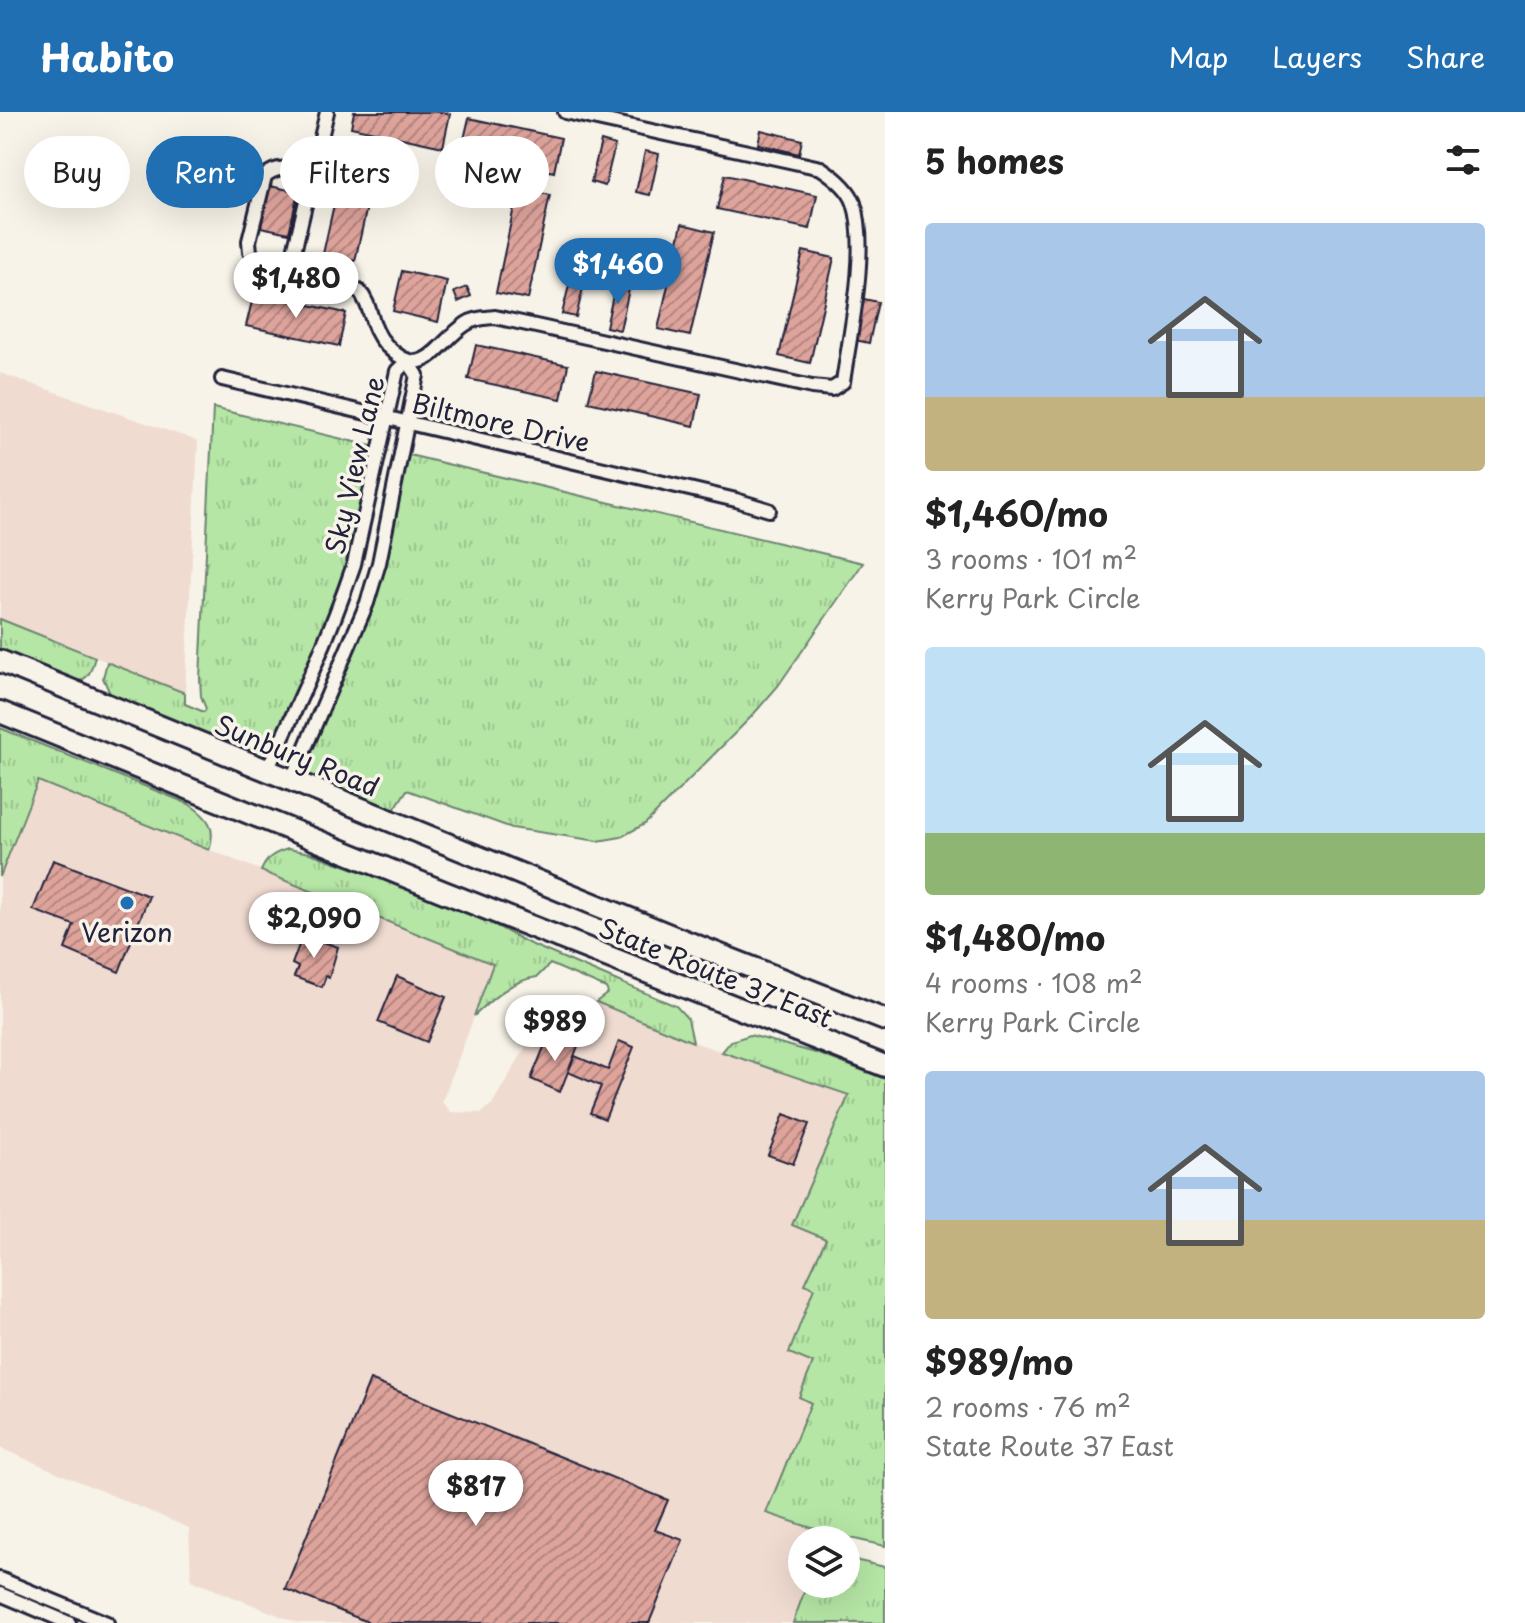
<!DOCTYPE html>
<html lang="en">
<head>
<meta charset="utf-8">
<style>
	:root { --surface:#fff; --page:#f6f6f6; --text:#222; --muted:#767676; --accent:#1f6fb2 }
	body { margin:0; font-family:"Playpen Sans",sans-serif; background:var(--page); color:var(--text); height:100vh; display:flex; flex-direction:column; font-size:30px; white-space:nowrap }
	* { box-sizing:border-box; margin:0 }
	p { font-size:26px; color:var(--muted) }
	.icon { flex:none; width:44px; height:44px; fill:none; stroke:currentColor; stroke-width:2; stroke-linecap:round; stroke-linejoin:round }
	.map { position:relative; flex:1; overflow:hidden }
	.drawer { display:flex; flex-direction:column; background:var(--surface); width:640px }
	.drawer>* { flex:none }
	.guide { position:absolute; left:24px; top:24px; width:740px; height:72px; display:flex; gap:16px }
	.tools { position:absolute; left:788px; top:1414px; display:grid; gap:16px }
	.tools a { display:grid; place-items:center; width:72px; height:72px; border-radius:50%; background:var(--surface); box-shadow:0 8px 32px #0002; font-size:40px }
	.price { position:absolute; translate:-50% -68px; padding:0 18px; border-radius:28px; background:#fff; color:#222; font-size:26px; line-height:52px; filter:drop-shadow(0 2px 4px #0008) }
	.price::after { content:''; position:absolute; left:50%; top:48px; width:24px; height:18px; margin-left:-12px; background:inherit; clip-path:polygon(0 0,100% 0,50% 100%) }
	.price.on { background:var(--accent); color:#fff }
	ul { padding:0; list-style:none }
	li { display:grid; align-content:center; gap:16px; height:424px; padding:0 40px }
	li span { display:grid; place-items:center; height:248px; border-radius:8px; color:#555 }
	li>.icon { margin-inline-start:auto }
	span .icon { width:144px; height:144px; fill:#fffc; stroke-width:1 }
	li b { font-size:34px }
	h2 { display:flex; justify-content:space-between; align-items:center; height:96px; padding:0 40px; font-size:34px }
	.tag { padding:0 28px; border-radius:36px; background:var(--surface); box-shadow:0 8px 32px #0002; font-size:28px; line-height:72px }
	.tag.on { background:var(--accent); color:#fff }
	header { display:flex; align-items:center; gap:48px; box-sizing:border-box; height:112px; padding:0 40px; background:var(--accent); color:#fff }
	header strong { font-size:38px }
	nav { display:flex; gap:44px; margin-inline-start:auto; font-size:28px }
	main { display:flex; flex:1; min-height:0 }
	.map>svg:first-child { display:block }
	.built { fill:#f0dbd1 }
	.grass { fill:url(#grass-tufts); stroke:#6c8470; stroke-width:2 }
	.building { fill:url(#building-hatch); stroke:#22223b; stroke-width:2 }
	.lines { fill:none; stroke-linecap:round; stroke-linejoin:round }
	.minor-casing { stroke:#22223b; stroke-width:18 }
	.trunk-casing { stroke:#22223b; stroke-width:26 }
	.minor { stroke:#f7f3e8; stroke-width:12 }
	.trunk { stroke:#f7f3e8; stroke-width:20 }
	.poi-dot { fill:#1f6fb2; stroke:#f7f3e8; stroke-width:3 }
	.labels { text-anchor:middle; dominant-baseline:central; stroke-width:7; stroke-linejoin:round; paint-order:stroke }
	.street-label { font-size:26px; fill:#22223b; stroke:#f7f3e8 }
	.poi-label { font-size:26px; fill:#22223b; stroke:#f7f3e8 }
</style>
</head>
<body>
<header>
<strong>Habito</strong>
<nav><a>Map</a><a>Layers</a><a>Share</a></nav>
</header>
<main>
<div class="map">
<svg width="885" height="1511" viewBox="0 0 885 1511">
	<defs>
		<pattern id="grass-tufts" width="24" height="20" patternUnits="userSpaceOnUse" patternTransform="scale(2)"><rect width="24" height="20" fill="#b5e6a5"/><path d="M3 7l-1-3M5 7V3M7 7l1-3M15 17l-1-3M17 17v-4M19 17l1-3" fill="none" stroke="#9bc58f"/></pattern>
		<pattern id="building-hatch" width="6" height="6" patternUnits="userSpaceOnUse" patternTransform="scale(2)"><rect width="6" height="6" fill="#dea49c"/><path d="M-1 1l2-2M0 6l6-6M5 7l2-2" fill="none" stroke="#b48580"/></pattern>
	</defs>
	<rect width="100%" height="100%" fill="#f7f3e8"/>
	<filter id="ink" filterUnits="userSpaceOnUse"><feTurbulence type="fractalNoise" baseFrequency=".0125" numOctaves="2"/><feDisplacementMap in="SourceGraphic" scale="16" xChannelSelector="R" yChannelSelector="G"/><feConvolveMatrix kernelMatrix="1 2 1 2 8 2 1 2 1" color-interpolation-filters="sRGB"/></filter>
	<g filter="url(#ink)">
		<g class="built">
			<path d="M 0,261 L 198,329 L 185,581 L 0,507 Z"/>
			<path d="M 38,669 L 494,852 L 442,990 L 451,1000 L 482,1001 L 492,992 L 527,933 L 544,913 L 584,886 L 693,930 L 850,982 L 792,1112 L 826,1127 L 805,1172 L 814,1175 L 789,1241 L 813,1251 L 799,1285 L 811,1290 L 766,1401 L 824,1420 L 822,1428 L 802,1428 L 802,1472 L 807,1472 L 793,1511 L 298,1511 L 191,1468 L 189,1416 L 0,1336 L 0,765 Z"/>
		</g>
		<g class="grass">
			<path d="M 213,296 L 376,335 L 351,445 L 340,478 L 268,649 L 112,586 L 103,566 L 107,550 L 185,581 L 185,592 L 204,600 L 206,597 L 201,584 L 200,566 Z"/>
			<path d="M 405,342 L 863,451 L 778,574 L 751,605 L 645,712 L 621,725 L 598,729 L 512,716 L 407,678 L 392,701 L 299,662 L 368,502 Z"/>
			<path d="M 0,507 L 95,545 C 91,558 90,567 75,570 L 0,539 Z"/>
			<path d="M 0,616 L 189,692 C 208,705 217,715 209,738 L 38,669 L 0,765 Z"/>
			<path d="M 288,737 L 310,741 L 421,781 L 482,806 L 528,831 L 676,894 L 688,907 L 693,930 L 596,890 L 608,881 L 606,876 L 550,852 L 537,865 C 512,868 492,887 474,904 L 493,852 L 261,759 C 267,745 274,741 288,737 Z"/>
			<path d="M 750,923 L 819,942 L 885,967 L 885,1434 L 824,1420 L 766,1401 L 811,1291 L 799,1285 L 813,1251 L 789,1241 L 814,1176 L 805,1172 L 826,1127 L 792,1113 L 849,983 L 722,940 L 731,929 Z"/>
			<path d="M 846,1446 L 885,1455 L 885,1511 L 793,1511 L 807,1472 L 846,1472 Z"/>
		</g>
		<g class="building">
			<path d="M 354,0 L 443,0 L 450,2 L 443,35 L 351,15 Z"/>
			<path d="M 469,6 L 561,26 L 554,60 L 461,40 Z"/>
			<path d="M 761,18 L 802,28 L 799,42 L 758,32 Z"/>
			<path d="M 601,29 L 615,33 L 605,74 L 591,70 Z"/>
			<path d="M 346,38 L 378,45 L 355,149 L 323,142 Z"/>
			<path d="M 645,39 L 659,42 L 650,83 L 636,80 Z"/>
			<path d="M 725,63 L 817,83 L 810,117 L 717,97 Z"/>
			<path d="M 270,74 L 298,80 L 289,121 L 261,115 Z"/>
			<path d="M 518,76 L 550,83 L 528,187 L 496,181 Z"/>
			<path d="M 682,112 L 714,120 L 690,224 L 658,217 Z"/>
			<path d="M 803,139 L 834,146 L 810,251 L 779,244 Z"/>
			<path d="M 402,159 L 447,169 L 438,210 L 393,199 Z"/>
			<path d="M 572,161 L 586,164 L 576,205 L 562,202 Z"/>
			<path d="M 616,170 L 630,173 L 620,218 L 606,215 Z"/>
			<path d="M 467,175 L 471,184 L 458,190 L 454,180 Z"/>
			<path d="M 254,181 L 346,201 L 339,234 L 246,214 Z"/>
			<path d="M 864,187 L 878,190 L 869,231 L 855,228 Z"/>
			<path d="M 476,233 L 568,253 L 561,287 L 468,267 Z"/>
			<path d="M 596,259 L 701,282 L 694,314 L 588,290 Z"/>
			<path d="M 53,748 L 149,784 L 119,860 L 65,837 L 74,813 L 33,798 Z"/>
			<path d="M 312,820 L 320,823 L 323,830 L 338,835 L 329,866 L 326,864 L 322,875 L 294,865 L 298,855 L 292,852 L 302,825 L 309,827 Z"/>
			<path d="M 397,864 L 446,885 L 427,930 L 378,910 Z"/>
			<path d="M 549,923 L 578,934 L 560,980 L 531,967 Z"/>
			<path d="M 619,929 L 634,935 L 605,1007 L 590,1001 L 601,974 L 568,960 L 575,944 L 608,958 Z"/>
			<path d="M 784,1002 L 809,1012 L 793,1052 L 768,1043 Z"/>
			<path d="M 370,1268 L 668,1388 L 655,1418 L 683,1428 L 649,1511 L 370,1511 L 285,1477 Z"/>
		</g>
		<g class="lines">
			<g class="minor-casing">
				<g id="minor">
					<path d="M 311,61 C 295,58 279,51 265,64 L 249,129 L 250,140 L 262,155 L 359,179 C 373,194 369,215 386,233 C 425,273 436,231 466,212 C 475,206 485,206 495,205 L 812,275 L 832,277 L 843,270 C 850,222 869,136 854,91 C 849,76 833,64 821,56 L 565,0"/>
					<path d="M 289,161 L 327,0"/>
					<path d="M 222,267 L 736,388 L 769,398"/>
					<path d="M 267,658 C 299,591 330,523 354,452 L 397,259 L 408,249"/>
					<path d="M 291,669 L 367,491 L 379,451 L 417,263 L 408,249"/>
					<path d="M 0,1467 L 107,1511"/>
					<path d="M 0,1482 L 69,1511"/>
				</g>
			</g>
			<g class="trunk-casing">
				<g id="trunk">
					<path d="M 0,549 L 672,824 L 885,908"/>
					<path d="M 0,600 L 444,780 L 885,954"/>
				</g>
			</g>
			<use href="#minor" class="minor"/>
			<use href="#trunk" class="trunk"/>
		</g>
	</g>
	<circle class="poi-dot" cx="127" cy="791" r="8"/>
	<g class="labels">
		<g class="street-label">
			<text transform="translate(501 310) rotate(13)">Biltmore Drive</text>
			<text transform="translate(354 353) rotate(-77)">Sky View Lane</text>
			<text transform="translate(297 643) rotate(22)">Sunbury Road</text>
			<text transform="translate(716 860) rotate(22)">State Route 37 East</text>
		</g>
		<g class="poi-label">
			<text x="127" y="819">Verizon</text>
		</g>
	</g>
</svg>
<div class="tools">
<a><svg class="icon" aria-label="layers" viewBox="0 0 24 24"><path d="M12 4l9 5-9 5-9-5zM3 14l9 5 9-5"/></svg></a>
</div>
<b class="price on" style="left:618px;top:194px">$1,460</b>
<b class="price" style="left:296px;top:208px">$1,480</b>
<b class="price" style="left:314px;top:848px">$2,090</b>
<b class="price" style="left:555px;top:951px">$989</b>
<b class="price" style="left:476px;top:1416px">$817</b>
<div class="guide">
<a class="tag">Buy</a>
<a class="tag on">Rent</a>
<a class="tag">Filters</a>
<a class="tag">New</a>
</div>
</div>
<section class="drawer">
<h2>5 homes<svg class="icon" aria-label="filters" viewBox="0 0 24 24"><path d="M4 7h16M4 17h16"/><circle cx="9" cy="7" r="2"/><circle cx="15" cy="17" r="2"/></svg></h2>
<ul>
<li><span style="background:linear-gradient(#a9c7e8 70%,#c2b280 0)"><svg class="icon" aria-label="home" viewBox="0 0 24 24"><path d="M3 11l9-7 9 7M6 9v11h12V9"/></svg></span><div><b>$1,460/mo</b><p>3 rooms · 101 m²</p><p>Kerry Park Circle</p></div></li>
<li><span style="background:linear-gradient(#bfe0f5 75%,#8fb573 0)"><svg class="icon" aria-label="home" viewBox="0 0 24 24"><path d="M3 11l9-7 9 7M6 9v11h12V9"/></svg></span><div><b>$1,480/mo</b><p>4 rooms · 108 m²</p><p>Kerry Park Circle</p></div></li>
<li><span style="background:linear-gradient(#a9c7e8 60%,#c2b280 0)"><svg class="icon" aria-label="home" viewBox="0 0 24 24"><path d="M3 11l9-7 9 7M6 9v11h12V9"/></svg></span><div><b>$989/mo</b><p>2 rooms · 76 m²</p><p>State Route 37 East</p></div></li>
</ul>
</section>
</main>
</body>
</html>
